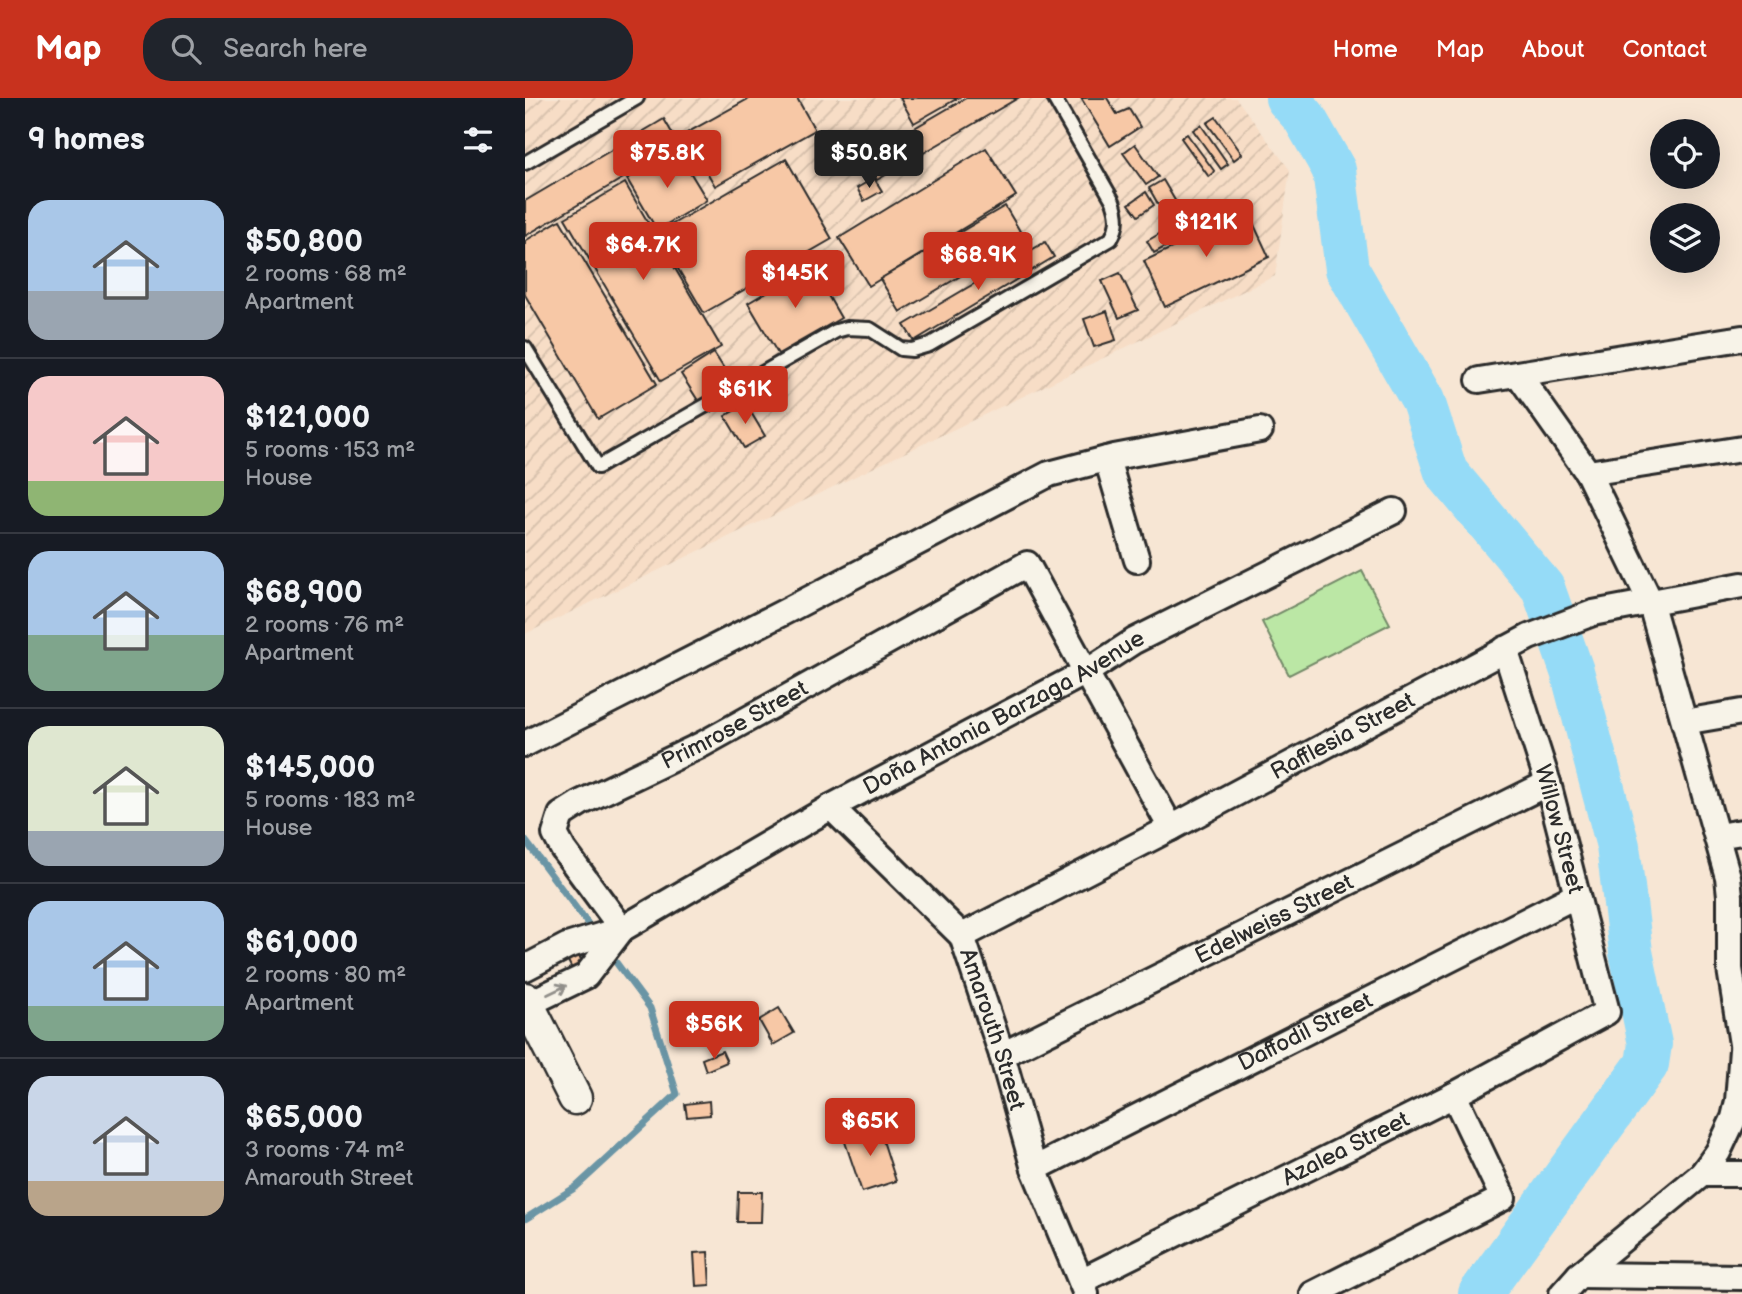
<!DOCTYPE html>
<html lang="en">
<head>
<meta charset="utf-8">
<style>
	:root { --surface:#171b24; --page:#20242c; --text:#f1f3f6; --muted:#9ea1a6; --line:#363941; --accent:#c8321e }
	body { margin:0; font-family:"Balsamiq Sans",sans-serif; background:var(--page); color:var(--text); height:100vh; display:flex; flex-direction:column; font-size:26px; white-space:nowrap }
	* { box-sizing:border-box; margin:0 }
	p { font-size:23px; color:var(--muted) }
	.icon { flex:none; width:38px; height:38px; fill:none; stroke:currentColor; stroke-width:2; stroke-linecap:round; stroke-linejoin:round }
	.map { position:relative; flex:1; overflow:hidden }
	.details { display:flex; flex-direction:column; background:var(--surface); width:525px }
	.details>* { flex:none }
	.controls { position:absolute; left:1125px; top:21px; display:grid; gap:14px }
	.controls a { display:grid; place-items:center; width:70px; height:70px; border-radius:50%; background:var(--surface); box-shadow:0 7px 28px #0002; font-size:35px }
	.price { position:absolute; translate:-50% -60px; padding:0 16px; border-radius:7px; background:var(--accent); color:#fff; font-size:23px; line-height:46px; filter:drop-shadow(0 2px 4px #0008) }
	.price::after { content:''; position:absolute; left:50%; top:42px; width:21px; height:16px; margin-left:-10px; background:inherit; clip-path:polygon(0 0,100% 0,50% 100%) }
	.price.on { background:#222; color:#fff }
	ul { padding:0; list-style:none }
	li { display:flex; align-items:center; gap:21px; height:175px; padding:0 28px }
	li+li { border-top:2px solid var(--line) }
	li span { display:grid; place-items:center; flex:none; width:196px; height:140px; border-radius:21px; color:#555 }
	li>.icon { margin-inline-start:auto }
	span .icon { width:84px; height:84px; fill:#fffc; stroke-width:1 }
	li b { font-size:30px }
	h2 { display:flex; justify-content:space-between; align-items:center; height:84px; padding:0 28px; font-size:30px }
	header { display:flex; align-items:center; gap:42px; box-sizing:border-box; height:98px; padding:0 35px; background:var(--accent); color:#fff }
	header strong { font-size:33px }
	nav { display:flex; gap:38px; margin-inline-start:auto; font-size:24px }
	.search { width:490px; height:63px; background:var(--page); display:flex; align-items:center; gap:18px; box-sizing:border-box; padding:0 24px; border-radius:28px; color:var(--muted); font-size:26px }
	main { display:flex; flex:1; min-height:0 }
	.map>svg:first-child { display:block }
	.industrial { fill:url(#industrial-furrows) }
	.grass { fill:#bbe7a5; stroke:#738968; stroke-width:2 }
	.lines { fill:none; stroke-linecap:round; stroke-linejoin:round }
	.stream { stroke:#6b95a5; stroke-width:7 }
	.river { stroke:#95dbf7; stroke-width:44 }
	.building { fill:#f7c8a6; stroke:#2b2b2b; stroke-width:2 }
	.service-casing { stroke:#2b2b2b; stroke-width:18 }
	.minor-casing { stroke:#2b2b2b; stroke-width:30 }
	.tertiary-casing { stroke:#2b2b2b; stroke-width:37 }
	.service { stroke:#f7f3e8; stroke-width:12 }
	.minor { stroke:#f7f3e8; stroke-width:24 }
	.tertiary { stroke:#f7f3e8; stroke-width:32 }
	.oneway { stroke:#918f8a }
	.labels { text-anchor:middle; dominant-baseline:central; stroke-width:5; stroke-linejoin:round; paint-order:stroke }
	.street-label { font-size:23px; fill:#2b2b2b; stroke:#f7f3e8 }
</style>
</head>
<body>
<header>
<strong>Map</strong>
<div class="search"><svg class="icon" aria-label="search" viewBox="0 0 24 24"><circle cx="10" cy="10" r="6"/><path d="M15 15l6 6"/></svg>Search here</div>
<nav><a>Home</a><a>Map</a><a>About</a><a>Contact</a></nav>
</header>
<main>
<section class="details">
<h2>9 homes<svg class="icon" aria-label="filters" viewBox="0 0 24 24"><path d="M4 7h16M4 17h16"/><circle cx="9" cy="7" r="2"/><circle cx="15" cy="17" r="2"/></svg></h2>
<ul>
<li><span style="background:linear-gradient(#a9c7e8 65%,#9aa5b1 0)"><svg class="icon" aria-label="home" viewBox="0 0 24 24"><path d="M3 11l9-7 9 7M6 9v11h12V9"/></svg></span><div><b>$50,800</b><p>2 rooms · 68 m²</p><p>Apartment</p></div></li>
<li><span style="background:linear-gradient(#f6c9c9 75%,#8fb573 0)"><svg class="icon" aria-label="home" viewBox="0 0 24 24"><path d="M3 11l9-7 9 7M6 9v11h12V9"/></svg></span><div><b>$121,000</b><p>5 rooms · 153 m²</p><p>House</p></div></li>
<li><span style="background:linear-gradient(#a9c7e8 60%,#7fa58c 0)"><svg class="icon" aria-label="home" viewBox="0 0 24 24"><path d="M3 11l9-7 9 7M6 9v11h12V9"/></svg></span><div><b>$68,900</b><p>2 rooms · 76 m²</p><p>Apartment</p></div></li>
<li><span style="background:linear-gradient(#dfe7d0 75%,#9aa5b1 0)"><svg class="icon" aria-label="home" viewBox="0 0 24 24"><path d="M3 11l9-7 9 7M6 9v11h12V9"/></svg></span><div><b>$145,000</b><p>5 rooms · 183 m²</p><p>House</p></div></li>
<li><span style="background:linear-gradient(#a9c7e8 75%,#7fa58c 0)"><svg class="icon" aria-label="home" viewBox="0 0 24 24"><path d="M3 11l9-7 9 7M6 9v11h12V9"/></svg></span><div><b>$61,000</b><p>2 rooms · 80 m²</p><p>Apartment</p></div></li>
<li><span style="background:linear-gradient(#c9d6e8 75%,#b9a48a 0)"><svg class="icon" aria-label="home" viewBox="0 0 24 24"><path d="M3 11l9-7 9 7M6 9v11h12V9"/></svg></span><div><b>$65,000</b><p>3 rooms · 74 m²</p><p>Amarouth Street</p></div></li>
</ul>
</section>
<div class="map">
<svg width="1217" height="1196" viewBox="0 0 1217 1196">
	<defs>
		<pattern id="industrial-furrows" width="10" height="10" patternUnits="userSpaceOnUse" patternTransform="scale(1.75)"><rect width="10" height="10" fill="#f7ddc6"/><path d="M-1 1l2-2M0 10L10 0M9 11l2-2" fill="none" stroke="#d4beaa"/></pattern>
	</defs>
	<rect width="100%" height="100%" fill="#f7e6d4"/>
	<filter id="ink" filterUnits="userSpaceOnUse"><feTurbulence type="fractalNoise" baseFrequency=".0143" numOctaves="2"/><feDisplacementMap in="SourceGraphic" scale="14" xChannelSelector="R" yChannelSelector="G"/><feConvolveMatrix kernelMatrix="1 2 1 2 8 2 1 2 1" color-interpolation-filters="sRGB"/></filter>
	<g filter="url(#ink)">
		<path class="industrial" d="M 0,0 L 711,0 L 765,72 L 750,178 L 0,536 Z"/>
		<path class="grass" d="M 837,473 L 865,526 L 764,577 L 737,524 Z"/>
		<g class="lines">
			<g class="stream">
				<path d="M 0,742 L 69,834"/>
				<path d="M 0,1121 L 51,1089 L 152,996 L 125,910 L 84,855"/>
			</g>
			<path class="river" d="M 762,0 L 779,19 L 809,72 L 822,171 L 898,303 L 921,374 L 1018,490 L 1047,573 L 1093,748 L 1106,854 L 1125,946 L 1122,966 L 955,1196"/>
		</g>
		<g class="building">
			<path d="M 225,0 L 272,0 L 290,32 L 190,88 L 160,36 Z"/>
			<path d="M 375,0 L 433,0 L 389,25 Z"/>
			<path d="M 441,0 L 493,0 L 352,82 L 338,60 Z"/>
			<path d="M 556,0 L 582,0 L 592,16 L 604,11 L 615,29 L 585,48 Z"/>
			<path d="M 691,19 L 717,56 L 709,62 L 682,25 Z"/>
			<path d="M 139,21 L 154,47 L 0,138 L 0,103 Z"/>
			<path d="M 676,27 L 703,66 L 696,71 L 668,32 Z"/>
			<path d="M 662,36 L 690,74 L 684,79 L 656,40 Z"/>
			<path d="M 610,46 L 633,79 L 621,87 L 598,55 Z"/>
			<path d="M 461,50 L 491,98 L 344,188 L 314,140 Z"/>
			<path d="M 151,51 L 182,102 L 132,132 L 102,81 Z"/>
			<path d="M 261,61 L 307,141 L 179,215 L 132,135 Z"/>
			<path d="M 349,80 L 357,93 L 339,103 L 332,90 Z"/>
			<path d="M 638,82 L 655,111 L 641,120 L 624,90 Z"/>
			<path d="M 100,85 L 196,249 L 136,283 L 40,120 Z"/>
			<path d="M 621,94 L 629,107 L 613,118 L 604,106 Z"/>
			<path d="M 696,106 L 703,119 L 675,133 L 668,119 Z"/>
			<path d="M 480,108 L 499,140 L 375,214 L 355,181 Z"/>
			<path d="M 723,114 L 744,159 L 640,209 L 619,163 Z"/>
			<path d="M 666,120 L 673,135 L 659,142 L 651,127 Z"/>
			<path d="M 35,122 L 132,286 L 73,321 L 0,197 L 0,143 Z"/>
			<path d="M 648,128 L 655,141 L 629,155 L 622,143 Z"/>
			<path d="M 520,144 L 529,159 L 389,243 L 379,227 Z"/>
			<path d="M 286,168 L 316,220 L 253,256 L 223,205 Z"/>
			<path d="M 595,175 L 613,212 L 594,220 L 577,183 Z"/>
			<path d="M 582,213 L 591,242 L 569,249 L 559,221 Z"/>
			<path d="M 189,255 L 207,283 L 174,304 L 156,276 Z"/>
			<path d="M 221,306 L 240,338 L 219,350 L 200,318 Z"/>
			<path d="M 53,856 L 58,865 L 47,871 L 42,861 Z"/>
			<path d="M 254,910 L 269,935 L 248,947 L 234,922 Z"/>
			<path d="M 197,953 L 202,964 L 181,973 L 177,961 Z"/>
			<path d="M 184,1003 L 185,1017 L 162,1019 L 160,1006 Z"/>
			<path d="M 353,1027 L 371,1083 L 337,1094 L 318,1038 Z"/>
			<path d="M 213,1094 L 237,1094 L 236,1124 L 212,1124 Z"/>
			<path d="M 183,1154 L 185,1187 L 171,1188 L 169,1155 Z"/>
		</g>
		<g class="lines">
			<g class="service-casing">
				<g id="service">
					<path d="M 0,65 L 112,0"/>
					<path d="M 0,250 L 73,369 L 311,233 L 322,230 L 345,231 L 376,251 L 387,252 L 404,247 L 586,141 C 594,127 593,117 588,103 L 529,0"/>
				</g>
			</g>
			<g class="minor-casing">
				<g id="minor">
					<path d="M 993,276 L 1063,375 L 1125,503 L 1203,779 L 1205,798 L 1205,871 L 1217,946"/>
					<path d="M 954,282 L 1217,240"/>
					<path d="M 582,361 L 612,462"/>
					<path d="M 1063,375 L 1217,351"/>
					<path d="M 1159,624 L 1217,614"/>
					<path d="M 0,646 L 267,510 L 524,376 L 589,359 L 735,332"/>
					<path id="s1" d="M 306,709 L 437,838 L 477,957 L 509,1071 L 561,1196"/>
					<path d="M 1192,738 L 1217,734"/>
					<path id="s2" d="M 97,831 L 38,751 L 30,736 L 36,717 L 55,705 L 178,646 L 502,466 L 646,730"/>
					<path id="s3" d="M 437,838 L 646,730 L 1004,539 L 1068,515 L 1217,487"/>
					<path id="s4" d="M 0,870 L 42,848 L 97,831 L 306,709 L 563,573 L 609,543 L 869,413"/>
					<path d="M 3,906 L 61,878 L 97,831"/>
					<path id="s5" d="M 477,957 L 1023,685"/>
					<path id="s6" d="M 509,1071 L 1052,797"/>
					<path d="M 1177,1076 L 1217,1076"/>
					<path d="M 1054,1177 L 1217,1179"/>
					<path id="s7" d="M 556,1183 L 929,997 L 1082,914 L 1023,685 L 980,551"/>
					<path d="M 788,1196 L 978,1100 L 929,997"/>
					<path d="M 1037,1196 L 1054,1177 L 1177,1076 L 1193,1054 L 1209,1020 L 1213,1003 L 1217,952"/>
				</g>
			</g>
			<g class="tertiary-casing">
				<path id="tertiary" d="M 0,901 L 50,1000"/>
			</g>
			<use href="#service" class="service"/>
			<use href="#minor" class="minor"/>
			<use href="#tertiary" class="tertiary"/>
		</g>
		<defs><path id="oneway-shaft" d="M-6 0H5M1.5-3L5.5 0L1.5 3" fill="none" stroke-width="1.6" stroke-linecap="round" stroke-linejoin="round" transform="scale(1.75)"/></defs>
		<use class="oneway" href="#oneway-shaft" transform="translate(32 892) rotate(-26)"/>
	</g>
	<g class="labels">
		<g class="street-label">
			<text stroke="none"><textPath href="#s4" startOffset="544">Doña Antonia Barzaga Avenue</textPath></text>
			<text stroke="none"><textPath href="#s2" startOffset="332">Primrose Street</textPath></text>
			<text stroke="none"><textPath href="#s3" startOffset="430">Rafflesia Street</textPath></text>
			<text transform="translate(1034 731) rotate(75)">Willow Street</text>
			<text stroke="none"><textPath href="#s5" startOffset="304">Edelweiss Street</textPath></text>
			<text stroke="none"><textPath href="#s1" startOffset="282">Amarouth Street</textPath></text>
			<text stroke="none"><textPath href="#s6" startOffset="304">Daffodil Street</textPath></text>
			<text stroke="none"><textPath href="#s7" startOffset="296">Azalea Street</textPath></text>
		</g>
	</g>
</svg>
<div class="controls">
<a><svg class="icon" aria-label="locate" viewBox="0 0 24 24"><circle cx="12" cy="12" r="6"/><path d="M12 2v4M12 18v4M2 12h4M18 12h4"/></svg></a>
<a><svg class="icon" aria-label="layers" viewBox="0 0 24 24"><path d="M12 4l9 5-9 5-9-5zM3 14l9 5 9-5"/></svg></a>
</div>
<b class="price" style="left:142px;top:92px">$75.8K</b>
<b class="price on" style="left:344px;top:92px">$50.8K</b>
<b class="price" style="left:681px;top:161px">$121K</b>
<b class="price" style="left:118px;top:184px">$64.7K</b>
<b class="price" style="left:453px;top:194px">$68.9K</b>
<b class="price" style="left:270px;top:212px">$145K</b>
<b class="price" style="left:220px;top:328px">$61K</b>
<b class="price" style="left:189px;top:963px">$56K</b>
<b class="price" style="left:345px;top:1060px">$65K</b>
</div>
</main>
</body>
</html>
